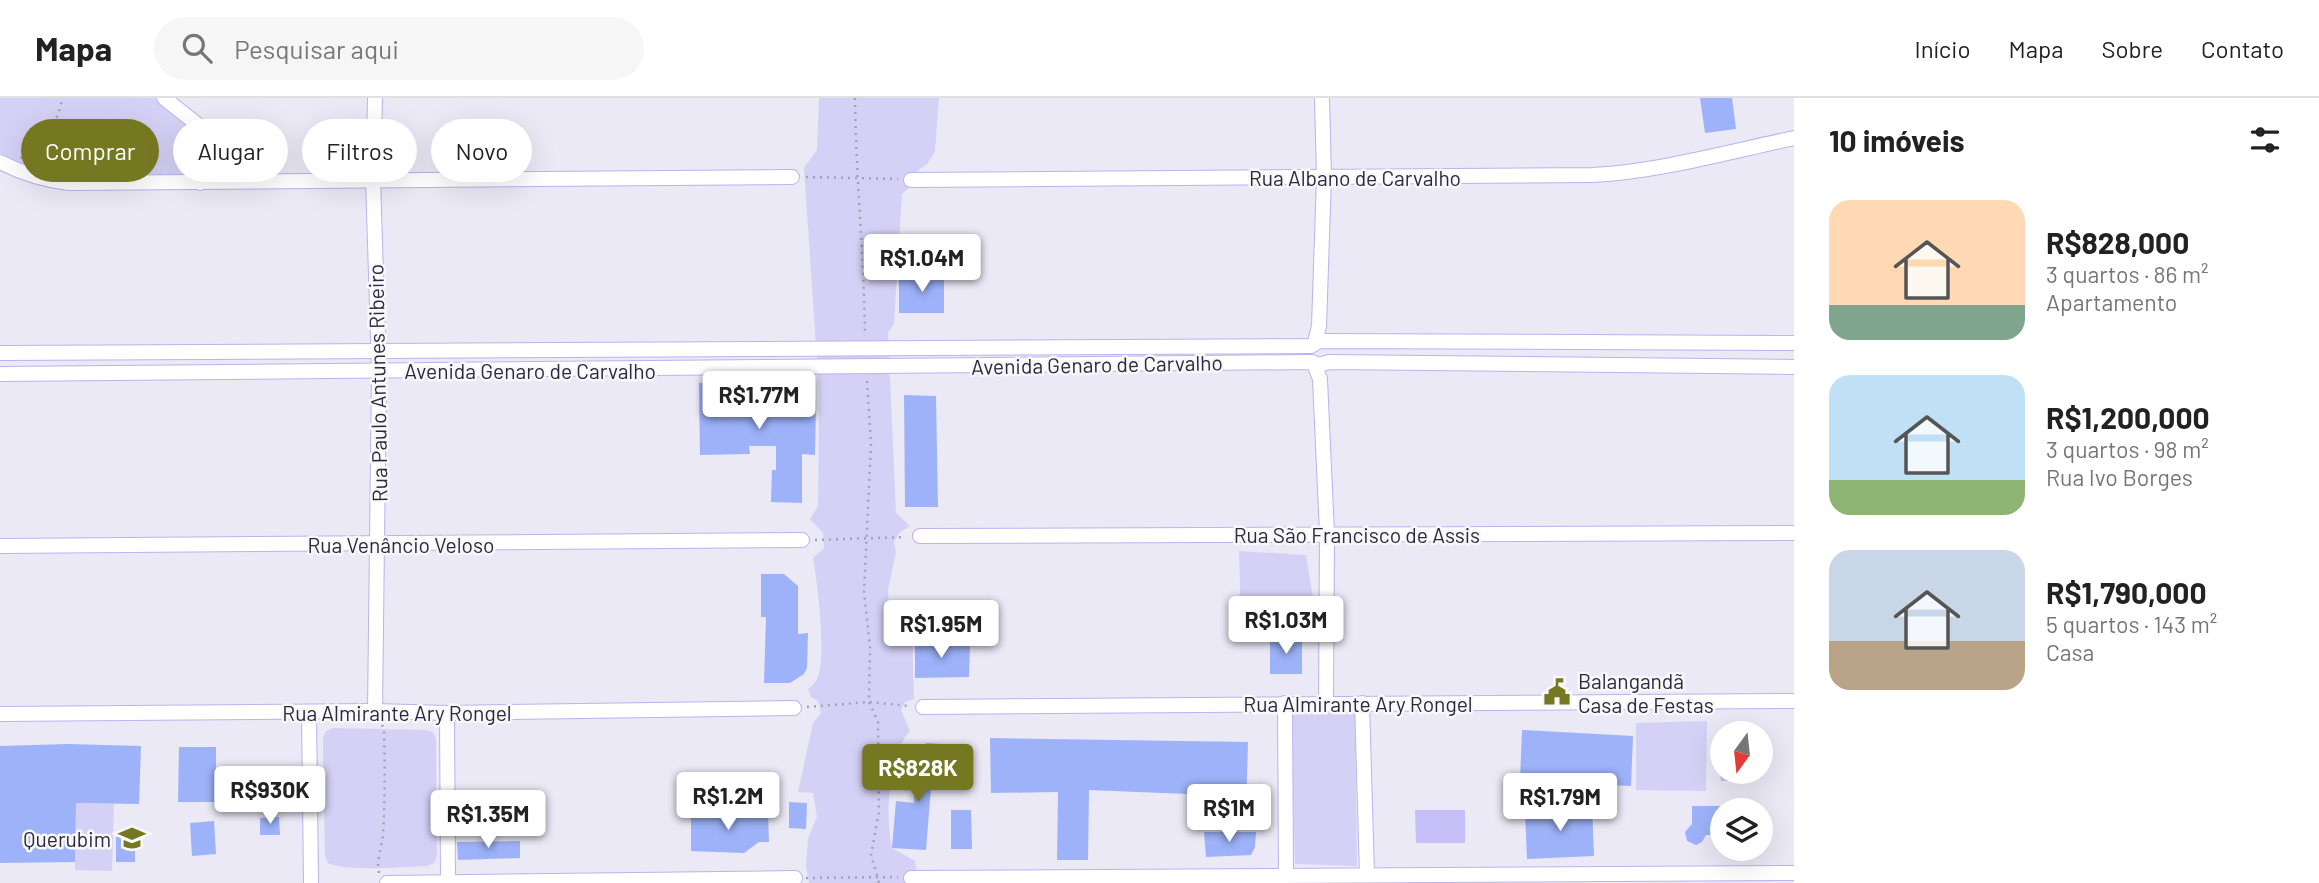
<!DOCTYPE html>
<html lang="pt">
<head>
<meta charset="utf-8">
<style>
	:root { --surface:#fff; --page:#f6f6f6; --text:#222; --muted:#767676; --line:#e0e0e0; --accent:#757820 }
	body { margin:0; font-family:Barlow,sans-serif; background:var(--page); color:var(--text); height:100vh; display:flex; flex-direction:column; font-size:26px; white-space:nowrap }
	* { box-sizing:border-box; margin:0 }
	p { font-size:23px; color:var(--muted) }
	.icon { flex:none; width:38px; height:38px; fill:none; stroke:currentColor; stroke-width:2; stroke-linecap:round; stroke-linejoin:round }
	.map { position:relative; flex:1; overflow:hidden }
	.panel { display:flex; flex-direction:column; background:var(--surface); width:525px }
	.panel>* { flex:none }
	.top-card { position:absolute; left:21px; top:21px; width:665px; height:63px; display:flex; gap:14px }
	.needle { width:46px; rotate:195deg }
	.buttons { position:absolute; left:1710px; top:623px; display:grid; gap:14px }
	.buttons a { display:grid; place-items:center; width:63px; height:63px; border-radius:50%; background:var(--surface); box-shadow:0 7px 28px #0002; font-size:35px }
	.price { position:absolute; translate:-50% -60px; padding:0 16px; border-radius:7px; background:#fff; color:#222; font-size:23px; line-height:46px; filter:drop-shadow(0 2px 4px #0008) }
	.price::after { content:''; position:absolute; left:50%; top:42px; width:21px; height:16px; margin-left:-10px; background:inherit; clip-path:polygon(0 0,100% 0,50% 100%) }
	.price.on { background:var(--accent); color:#fff }
	ul { padding:0; list-style:none }
	li { display:flex; align-items:center; gap:21px; height:175px; padding:0 35px }
	li span { display:grid; place-items:center; flex:none; width:196px; height:140px; border-radius:21px; color:#555 }
	li>.icon { margin-inline-start:auto }
	span .icon { width:84px; height:84px; fill:#fffc; stroke-width:1 }
	li b { font-size:30px }
	h2 { display:flex; justify-content:space-between; align-items:center; height:84px; padding:0 35px; font-size:30px }
	.chip { padding:0 24px; border-radius:32px; background:var(--surface); box-shadow:0 7px 28px #0002; font-size:24px; line-height:63px }
	.chip.on { background:var(--accent); color:#fff }
	header { display:flex; align-items:center; gap:42px; box-sizing:border-box; height:98px; padding:0 35px; background:var(--surface); border-bottom:2px solid var(--line) }
	header strong { font-size:33px }
	nav { display:flex; gap:38px; margin-inline-start:auto; font-size:24px }
	.search { width:490px; height:63px; background:var(--page); display:flex; align-items:center; gap:18px; box-sizing:border-box; padding:0 24px; border-radius:38px; color:var(--muted); font-size:26px }
	main { display:flex; flex:1; min-height:0 }
	.map>svg:first-child { display:block }
	.green { fill:#d5d1f6 }
	.water { fill:#c6bef6 }
	.building { fill:#9db2f9 }
	.lines { fill:none; stroke-linecap:round; stroke-linejoin:round }
	.minor-casing { stroke:#bbb2ef; stroke-width:16 }
	.path { stroke:#a5a2b3; stroke-width:2.5; stroke-dasharray:2 5; stroke-linecap:butt }
	.minor { stroke:#fff; stroke-width:14 }
	.labels { text-anchor:middle; dominant-baseline:central; stroke-width:5; stroke-linejoin:round; paint-order:stroke }
	.street-label { font-size:21px; fill:#2c2840; stroke:#f8f8f8 }
	.poi-label { font-size:21px; fill:#2c2840; stroke:#f8f8f8; text-anchor:start }
</style>
</head>
<body>
<header>
<strong>Mapa</strong>
<div class="search"><svg class="icon" aria-label="search" viewBox="0 0 24 24"><circle cx="10" cy="10" r="6"/><path d="M15 15l6 6"/></svg>Pesquisar aqui</div>
<nav><a>Início</a><a>Mapa</a><a>Sobre</a><a>Contato</a></nav>
</header>
<main>
<div class="map">
<svg width="1794" height="785" viewBox="0 0 1794 785">
	<rect width="100%" height="100%" fill="#ebe9f6"/>
	<g class="green">
		<path d="M 0,0 L 155,0 L 211,46 L 214,64 L 201,78 C 136,78 58,89 0,55 Z"/>
		<path d="M 819,0 L 939,0 L 935,53 L 928,65 L 915,75 L 911,88 L 902,96 L 894,226 L 888,235 L 896,415 L 910,428 L 899,435 L 894,444 L 896,454 L 888,492 L 890,530 L 912,532 L 914,601 L 905,604 L 901,612 L 910,633 C 888,656 885,719 892,750 L 915,763 L 917,776 L 915,785 L 809,785 L 806,768 L 808,740 L 817,719 L 813,695 L 798,694 L 813,625 L 821,615 L 818,603 L 811,599 L 808,591 C 810,589 815,585 816,583 C 828,563 817,484 813,460 L 824,450 L 823,435 L 810,421 L 818,408 L 819,293 L 804,70 L 817,52 Z"/>
		<path d="M 1239,453 L 1306,457 L 1316,519 L 1241,521 Z"/>
		<path d="M 1355,613 L 1357,768 L 1295,766 L 1291,614 Z"/>
		<path d="M 1707,623 L 1706,693 L 1636,692 L 1636,625 Z"/>
		<path d="M 333,630 L 426,632 L 433,634 L 436,641 L 437,758 L 434,765 L 427,768 C 405,769 346,774 328,765 L 325,758 L 323,640 L 326,633 Z"/>
		<path d="M 76,705 L 114,706 L 112,773 L 75,772 Z"/>
	</g>
	<g class="water">
		<path d="M 1722,669 L 1722,674 L 1740,674 L 1739,683 L 1721,683 L 1719,670 Z"/>
		<path d="M 1565,689 L 1565,693 L 1551,695 L 1552,700 L 1534,697 L 1534,690 Z"/>
		<path d="M 1415,712 L 1465,712 L 1465,745 L 1416,745 Z"/>
	</g>
	<g class="building">
		<path d="M 1700,0 L 1732,0 L 1736,31 L 1705,35 Z"/>
		<rect x="899" y="178" width="45" height="37"/>
		<path d="M 735,284 L 736,289 L 776,288 L 776,308 L 803,308 L 803,303 L 816,303 L 815,357 L 802,356 L 802,405 L 771,404 L 772,372 L 776,372 L 776,348 L 749,348 L 750,356 L 700,357 L 699,285 Z"/>
		<path d="M 904,297 L 936,298 L 938,409 L 905,409 Z"/>
		<path d="M 761,476 L 784,476 L 798,488 L 798,536 L 808,535 L 807,570 L 804,576 L 790,585 L 764,585 L 766,519 L 761,519 Z"/>
		<path d="M 915,541 L 938,541 L 938,547 L 970,547 L 969,579 L 915,580 Z"/>
		<rect x="1270" y="541" width="32" height="35"/>
		<path d="M 1522,632 L 1633,638 L 1631,688 L 1520,683 Z"/>
		<path d="M 990,640 L 1248,644 L 1246,714 L 1211,713 L 1212,697 L 1089,692 L 1088,762 L 1057,762 L 1058,694 L 991,695 Z"/>
		<path d="M 926,645 L 941,646 L 940,690 L 931,690 L 926,752 L 892,750 L 896,703 L 914,705 L 914,668 L 925,668 Z"/>
		<path d="M 68,646 L 141,648 L 139,706 L 76,705 L 75,764 L 0,765 L 0,648 Z"/>
		<path d="M 179,649 L 216,649 L 216,674 L 281,672 L 282,704 L 250,704 L 249,698 L 243,698 L 242,687 L 216,688 L 216,704 L 178,704 Z"/>
		<path d="M 789,704 L 807,705 L 806,731 L 789,730 Z"/>
		<path d="M 1692,708 L 1722,708 L 1722,737 L 1706,737 L 1702,744 L 1696,747 L 1687,743 L 1685,734 L 1692,726 Z"/>
		<path d="M 1592,709 L 1594,758 L 1527,761 L 1525,712 Z"/>
		<path d="M 951,712 L 971,712 L 972,751 L 951,751 Z"/>
		<path d="M 691,715 L 768,716 L 769,744 L 759,744 L 744,755 L 691,753 Z"/>
		<path d="M 279,719 L 280,737 L 260,737 L 260,720 Z"/>
		<path d="M 214,723 L 216,756 L 192,758 L 190,725 Z"/>
		<path d="M 1204,734 L 1256,734 L 1255,749 L 1251,757 L 1206,759 Z"/>
		<path d="M 116,739 L 129,739 L 129,745 L 135,745 L 135,764 L 116,764 Z"/>
		<path d="M 520,743 L 520,760 L 458,762 L 457,744 Z"/>
	</g>
	<g class="lines">
		<g class="minor-casing">
			<g id="minor">
				<path d="M 164,0 L 269,83"/>
				<path d="M 375,0 L 373,81 L 379,273 L 375,613"/>
				<path d="M 0,64 C 23,76 43,82 69,85 L 792,79"/>
				<path d="M 911,82 L 1593,77 C 1661,73 1728,54 1794,40"/>
				<path d="M 200,85 L 218,62 L 219,43"/>
				<path d="M 1315,244 L 1319,228 L 1324,79 L 1322,0"/>
				<path d="M 0,255 L 1311,248 L 1319,243 L 1794,245"/>
				<path d="M 1314,266 L 1320,281 L 1327,436 L 1326,606"/>
				<path d="M 0,276 L 1312,264 L 1319,267 L 1329,264 L 1794,269"/>
				<path d="M 920,438 L 1794,435"/>
				<path d="M 0,448 L 802,442"/>
				<path d="M 1285,605 L 1286,778"/>
				<path d="M 1362,605 L 1367,777"/>
				<path d="M 923,609 L 1794,603"/>
				<path d="M 309,615 L 311,785"/>
				<path d="M 447,615 L 448,784"/>
				<path d="M 0,616 L 375,613 L 447,615 L 794,610"/>
				<path d="M 911,780 L 1794,775"/>
				<path d="M 387,785 L 795,780"/>
			</g>
		</g>
		<g class="path">
			<path d="M 855,0 C 856,80 864,158 865,238"/>
			<path d="M 21,61 C 28,43 31,47 45,37 C 54,29 61,11 62,0"/>
			<path d="M 806,79 L 898,81"/>
			<path d="M 867,283 L 871,345 L 864,494 L 870,549 L 869,604 L 878,624 L 879,714 L 871,757 L 879,785"/>
			<path d="M 815,442 L 906,439"/>
			<path d="M 807,609 L 869,604 L 909,608"/>
			<path d="M 379,775 C 376,762 382,749 383,737 C 385,701 385,666 384,631 L 381,625"/>
			<path d="M 806,780 L 898,779"/>
		</g>
		<use href="#minor" class="minor"/>
	</g>
	<defs>
		<g id="civic-bare" transform="scale(2.1)"><path d="M-.6-6.5H3V-4.5H.6V-3L4-1V1h2V6H-6V1h2V-1L-.6-3ZM-1.2 2.5V6h2.4V2.5Z" fill="#757820" stroke="#f8f8f8" stroke-width="2.5" paint-order="stroke"/></g>
		<g id="school-bare" transform="scale(2.1)"><path d="M0-5L7-2L0 1L-7-2ZM-4 1L0 2.5L4 1V4Q0 6-4 4Z" fill="#757820" stroke="#f8f8f8" stroke-width="2.5" paint-order="stroke"/></g>
	</defs>
	<g fill-rule="evenodd">
		<use href="#civic-bare" x="1557" y="594"/>
		<use href="#school-bare" x="132" y="740"/>
	</g>
	<g class="labels">
		<g class="street-label">
			<text x="1355" y="79">Rua Albano de Carvalho</text>
			<text transform="translate(1097 266) rotate(-1)">Avenida Genaro de Carvalho</text>
			<text x="530" y="272">Avenida Genaro de Carvalho</text>
			<text transform="translate(377 285) rotate(-91)">Rua Paulo Antunes Ribeiro</text>
			<text x="1357" y="436">Rua São Francisco de Assis</text>
			<text x="401" y="446">Rua Venâncio Veloso</text>
			<text x="1358" y="605">Rua Almirante Ary Rongel</text>
			<text x="397" y="614">Rua Almirante Ary Rongel</text>
		</g>
		<g class="poi-label">
			<text x="1578" y="582">Balangandã<tspan x="1578" dy="24">Casa de Festas</tspan></text>
			<text x="111" y="740" text-anchor="end">Querubim</text>
		</g>
	</g>
</svg>
<div class="buttons">
<a><svg class="needle" viewBox="-14 -14 28 28"><path d="M0-13l5 13h-10z" fill="#e53935"/><path d="M0 13l5-13h-10z" fill="#767676"/></svg></a>
<a><svg class="icon" aria-label="layers" viewBox="0 0 24 24"><path d="M12 4l9 5-9 5-9-5zM3 14l9 5 9-5"/></svg></a>
</div>
<b class="price" style="left:922px;top:196px">R$1.04M</b>
<b class="price" style="left:759px;top:333px">R$1.77M</b>
<b class="price" style="left:1286px;top:558px">R$1.03M</b>
<b class="price" style="left:941px;top:562px">R$1.95M</b>
<b class="price on" style="left:918px;top:706px">R$828K</b>
<b class="price" style="left:270px;top:728px">R$930K</b>
<b class="price" style="left:728px;top:734px">R$1.2M</b>
<b class="price" style="left:1560px;top:735px">R$1.79M</b>
<b class="price" style="left:1229px;top:746px">R$1M</b>
<b class="price" style="left:488px;top:752px">R$1.35M</b>
<div class="top-card">
<a class="chip on">Comprar</a>
<a class="chip">Alugar</a>
<a class="chip">Filtros</a>
<a class="chip">Novo</a>
</div>
</div>
<section class="panel">
<h2>10 imóveis<svg class="icon" aria-label="filters" viewBox="0 0 24 24"><path d="M4 7h16M4 17h16"/><circle cx="9" cy="7" r="2"/><circle cx="15" cy="17" r="2"/></svg></h2>
<ul>
<li><span style="background:linear-gradient(#ffd9b3 75%,#7fa58c 0)"><svg class="icon" aria-label="home" viewBox="0 0 24 24"><path d="M3 11l9-7 9 7M6 9v11h12V9"/></svg></span><div><b>R$828,000</b><p>3 quartos · 86 m²</p><p>Apartamento</p></div></li>
<li><span style="background:linear-gradient(#bfe0f5 75%,#8fb573 0)"><svg class="icon" aria-label="home" viewBox="0 0 24 24"><path d="M3 11l9-7 9 7M6 9v11h12V9"/></svg></span><div><b>R$1,200,000</b><p>3 quartos · 98 m²</p><p>Rua Ivo Borges</p></div></li>
<li><span style="background:linear-gradient(#c9d6e8 65%,#b9a48a 0)"><svg class="icon" aria-label="home" viewBox="0 0 24 24"><path d="M3 11l9-7 9 7M6 9v11h12V9"/></svg></span><div><b>R$1,790,000</b><p>5 quartos · 143 m²</p><p>Casa</p></div></li>
</ul>
</section>
</main>
</body>
</html>
